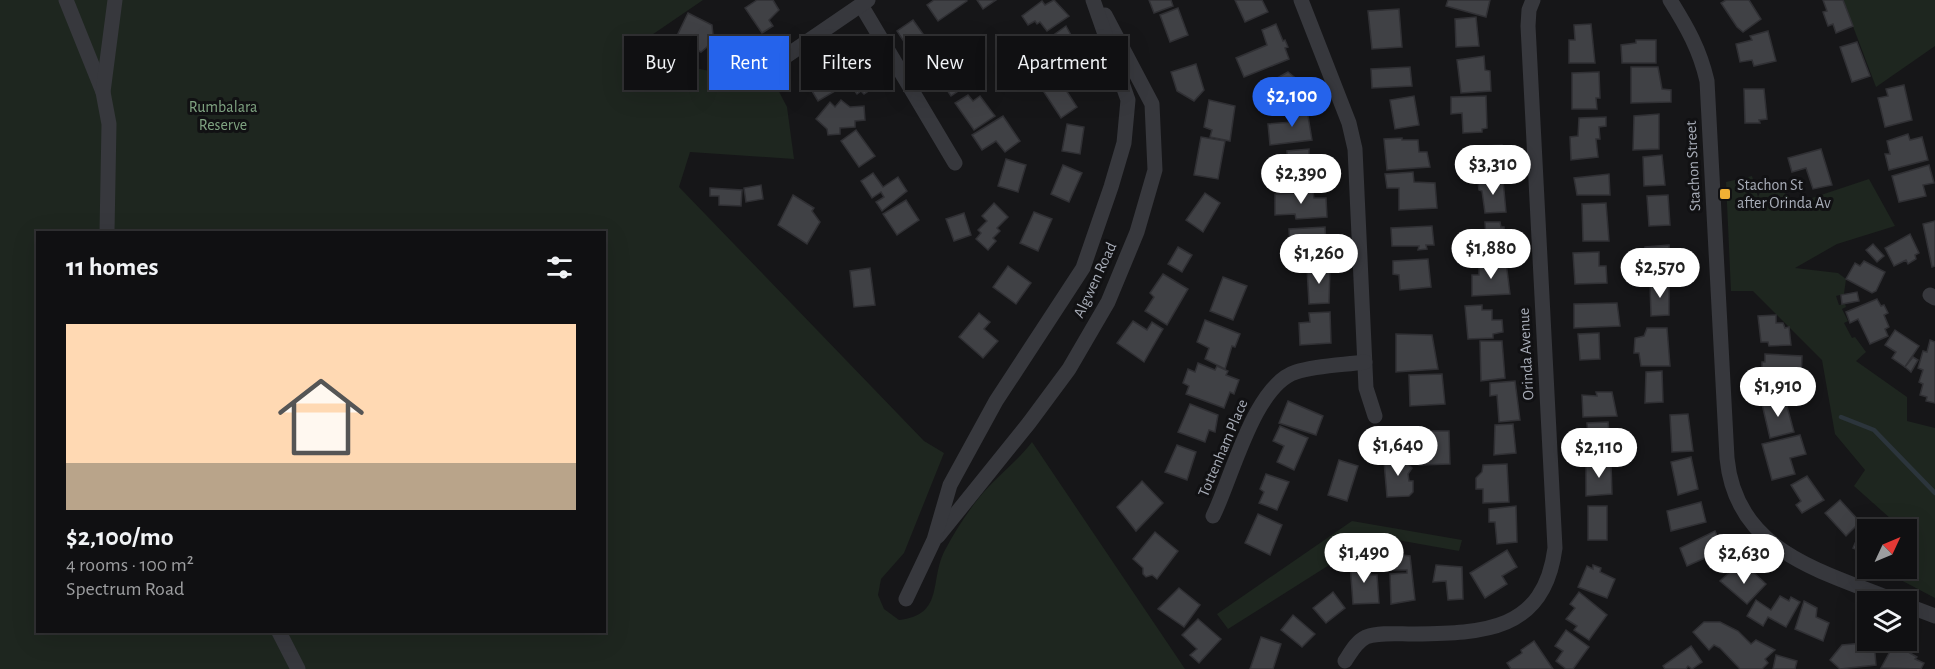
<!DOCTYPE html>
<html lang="en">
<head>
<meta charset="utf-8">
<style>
	:root { --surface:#101012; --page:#1e1e20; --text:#f1f3f6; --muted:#9c9d9f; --line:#303032; --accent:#2563eb }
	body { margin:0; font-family:"Alegreya Sans",sans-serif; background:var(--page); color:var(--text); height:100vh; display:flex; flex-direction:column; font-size:22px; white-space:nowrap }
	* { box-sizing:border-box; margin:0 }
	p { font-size:20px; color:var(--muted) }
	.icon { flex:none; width:33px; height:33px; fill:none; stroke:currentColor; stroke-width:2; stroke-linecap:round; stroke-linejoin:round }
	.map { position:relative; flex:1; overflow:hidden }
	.details { position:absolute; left:36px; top:231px; width:570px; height:402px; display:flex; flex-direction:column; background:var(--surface); border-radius:0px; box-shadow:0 6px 24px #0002,0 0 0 2px var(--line) }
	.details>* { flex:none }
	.guide { position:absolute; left:624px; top:36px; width:570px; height:54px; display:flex; gap:12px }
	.needle { width:39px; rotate:46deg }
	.buttons { position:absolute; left:1857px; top:519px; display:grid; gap:12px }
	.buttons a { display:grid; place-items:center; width:60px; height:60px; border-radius:0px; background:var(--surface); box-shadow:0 6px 24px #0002,0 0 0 2px var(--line); font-size:30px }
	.price { position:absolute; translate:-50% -51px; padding:0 14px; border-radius:21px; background:#fff; color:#222; font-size:20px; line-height:39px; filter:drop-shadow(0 2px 3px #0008) }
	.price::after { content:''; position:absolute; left:50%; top:36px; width:18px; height:14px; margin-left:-9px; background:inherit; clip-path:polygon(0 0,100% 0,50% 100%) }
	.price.active { background:var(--accent); color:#fff }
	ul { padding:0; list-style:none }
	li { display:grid; align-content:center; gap:12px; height:318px; padding:0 30px }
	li+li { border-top:2px solid var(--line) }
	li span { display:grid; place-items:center; height:186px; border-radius:0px; color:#555 }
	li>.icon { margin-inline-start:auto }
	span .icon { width:108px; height:108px; fill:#fffc; stroke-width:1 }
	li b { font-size:26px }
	h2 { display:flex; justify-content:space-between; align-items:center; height:72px; padding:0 30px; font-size:26px }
	.pill { padding:0 21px; border-radius:0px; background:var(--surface); box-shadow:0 6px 24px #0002,0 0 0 2px var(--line); font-size:21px; line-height:54px }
	.pill.active { background:var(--accent); color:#fff }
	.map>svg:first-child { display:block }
	.green { fill:#1e261f; fill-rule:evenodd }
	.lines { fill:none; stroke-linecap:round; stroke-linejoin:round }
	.stream { stroke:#2c353c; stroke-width:4.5 }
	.building { fill:#404145; stroke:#303034; stroke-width:1.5 }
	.minor { stroke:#37383d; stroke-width:15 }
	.poi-dot { fill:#f2b134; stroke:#111113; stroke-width:2 }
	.labels { text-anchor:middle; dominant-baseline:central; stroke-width:6; stroke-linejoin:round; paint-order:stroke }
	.park-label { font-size:16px; fill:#7fa381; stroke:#111113 }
	.street-label { font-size:16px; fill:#a8adb8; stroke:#111113 }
	.poi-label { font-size:16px; fill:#a8adb8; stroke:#111113; text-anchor:start }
</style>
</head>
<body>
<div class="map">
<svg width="1935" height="669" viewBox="0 0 1935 669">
	<rect width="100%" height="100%" fill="#161618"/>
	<g class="green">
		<path d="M 0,0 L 703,0 L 624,54 L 775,84 L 787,107 L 794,159 L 690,152 L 679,187 L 924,441 L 944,453 L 904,553 L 881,579 L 878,595 L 884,609 L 899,620 C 945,615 929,580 945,550 C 954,533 966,514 978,499 C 994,478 1016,463 1032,442 L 1185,669 L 0,669 ZM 38,232 L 604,232 L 604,632 L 38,632 Z"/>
		<path d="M 1843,0 L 1935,0 L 1935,46 L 1876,87 Z"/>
		<path d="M 1752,176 L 1758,197 L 1766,178 L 1797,203 L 1869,179 L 1895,226 L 1837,244 L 1795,268 L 1838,273 L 1846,279 L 1844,294 L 1836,296 L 1839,305 L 1845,304 L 1846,307 L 1842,309 L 1848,321 L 1844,323 L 1852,338 L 1855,337 L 1866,352 L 1856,361 L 1907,397 L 1907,421 L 1935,428 L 1935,598 L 1897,578 L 1900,569 L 1906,568 L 1906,530 L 1898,529 L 1891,519 L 1854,486 L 1865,470 L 1835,434 L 1822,360 L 1753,291 L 1731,291 L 1726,182 Z"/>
		<path d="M 1352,521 L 1462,540 L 1459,551 L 1375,536 L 1228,629 L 1217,614 Z"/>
	</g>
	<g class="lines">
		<path class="stream" d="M 1841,417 L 1874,430 L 1935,493"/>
	</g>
	<g class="building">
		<path d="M 757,0 L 773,0 L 779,10 L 769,20 L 773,26 L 762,33 L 745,8 Z"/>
		<path d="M 934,0 L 966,0 L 967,1 L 938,21 L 927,5 Z"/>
		<path d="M 977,0 L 996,0 L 983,9 Z"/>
		<path d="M 1054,0 L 1069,16 L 1047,31 L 1040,22 L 1037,24 L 1035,21 L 1028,25 L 1022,16 L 1042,1 L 1045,5 Z"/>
		<path d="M 1149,0 L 1171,0 L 1173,6 L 1154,13 Z"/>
		<path d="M 1235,0 L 1262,0 L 1268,12 L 1245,22 Z"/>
		<path d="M 1448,0 L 1490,0 L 1486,17 L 1446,6 Z"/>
		<path d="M 1726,0 L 1749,0 L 1761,19 L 1743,32 L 1737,27 L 1721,3 Z"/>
		<path d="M 1823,0 L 1843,0 L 1853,26 L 1836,33 L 1833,24 L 1828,26 L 1823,12 L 1827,11 Z"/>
		<path d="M 1178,8 L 1188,35 L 1170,42 L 1160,15 Z"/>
		<path d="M 1399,9 L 1402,47 L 1372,49 L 1368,11 Z"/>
		<path d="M 688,13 L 712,25 L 713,35 L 707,47 L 701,52 L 675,40 Z"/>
		<path d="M 1476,17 L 1479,46 L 1456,47 L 1455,19 Z"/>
		<path d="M 913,20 L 933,48 L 916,60 L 897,31 Z"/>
		<path d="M 1276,24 L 1283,41 L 1285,40 L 1288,47 L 1285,48 L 1289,59 L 1244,77 L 1236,58 L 1267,45 L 1262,30 Z"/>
		<path d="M 1591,24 L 1595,63 L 1569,63 L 1569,40 L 1575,40 L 1574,25 Z"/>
		<path d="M 1066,26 L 1081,53 L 1066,64 L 1048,39 Z"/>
		<path d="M 1768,31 L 1776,61 L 1754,66 L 1752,60 L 1740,62 L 1736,44 L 1752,40 L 1750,36 Z"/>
		<path d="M 1636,40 L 1656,40 L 1656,63 L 1622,63 L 1621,45 L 1636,43 Z"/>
		<path d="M 1857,42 L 1870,76 L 1852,82 L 1840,47 Z"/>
		<path d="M 1484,56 L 1485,70 L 1490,71 L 1491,91 L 1461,93 L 1457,60 Z"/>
		<path d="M 948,57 L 967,85 L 951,96 L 932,68 Z"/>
		<path d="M 1196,64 L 1204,90 L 1194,101 L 1177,91 L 1171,72 Z"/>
		<path d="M 836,65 L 847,84 L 818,101 L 805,79 Z"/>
		<path d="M 1410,67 L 1412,86 L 1372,88 L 1371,69 Z"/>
		<path d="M 1631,67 L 1658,67 L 1662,89 L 1671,90 L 1671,102 L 1631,103 Z"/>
		<path d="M 1288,72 L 1298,80 L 1297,92 L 1274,104 L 1265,88 L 1278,81 L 1277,78 Z"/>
		<path d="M 1599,72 L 1600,98 L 1596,98 L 1597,109 L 1572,109 L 1572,73 Z"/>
		<path d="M 865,76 L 873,88 L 864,94 L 861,91 L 857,94 L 851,86 Z"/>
		<path d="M 1058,78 L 1077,107 L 1061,118 L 1042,89 Z"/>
		<path d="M 1904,85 L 1912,120 L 1885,127 L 1878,98 L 1888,96 L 1886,89 Z"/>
		<path d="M 1744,89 L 1764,89 L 1767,119 L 1759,120 L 1760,123 L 1745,123 Z"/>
		<path d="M 968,95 L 973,101 L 980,96 L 995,116 L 974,130 L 955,103 Z"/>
		<path d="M 1414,96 L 1419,125 L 1395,129 L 1390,100 Z"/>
		<path d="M 1486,96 L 1487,128 L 1482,129 L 1482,132 L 1463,133 L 1462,113 L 1451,114 L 1451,97 Z"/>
		<path d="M 841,100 L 850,107 L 864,106 L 865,120 L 855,121 L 855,127 L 840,128 L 840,134 L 828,135 L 827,129 L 816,119 L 830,102 L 835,107 Z"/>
		<path d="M 1209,100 L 1235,106 L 1230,141 L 1210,137 L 1212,130 L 1204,127 Z"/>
		<path d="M 1306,104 L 1312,140 L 1270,145 L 1268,124 L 1292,122 L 1290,106 Z"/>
		<path d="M 1659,114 L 1659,149 L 1633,150 L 1634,116 Z"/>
		<path d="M 1003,116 L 1020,141 L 1005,152 L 996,141 L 982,150 L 972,135 Z"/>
		<path d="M 1606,117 L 1606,126 L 1599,127 L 1600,139 L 1596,139 L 1598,157 L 1571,160 L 1570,137 L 1578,136 L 1579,118 Z"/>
		<path d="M 1067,124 L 1084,127 L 1080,154 L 1062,151 Z"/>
		<path d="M 856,130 L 875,156 L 859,167 L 841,141 Z"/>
		<path d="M 1908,134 L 1910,140 L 1922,137 L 1928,160 L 1889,170 L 1885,154 L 1890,154 L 1887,141 Z"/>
		<path d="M 1201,137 L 1225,141 L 1218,179 L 1194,175 Z"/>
		<path d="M 1402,138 L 1402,140 L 1418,140 L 1419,152 L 1427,152 L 1430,167 L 1387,170 L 1384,139 Z"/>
		<path d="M 1502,145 L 1503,173 L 1484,173 L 1483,146 Z"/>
		<path d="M 1309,149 L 1309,160 L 1322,159 L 1323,181 L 1286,182 L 1284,169 L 1288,169 L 1287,151 Z"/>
		<path d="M 1821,149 L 1832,185 L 1813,189 L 1806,168 L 1792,172 L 1788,158 Z"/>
		<path d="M 1662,155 L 1665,185 L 1644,186 L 1643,157 Z"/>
		<path d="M 1006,159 L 1026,165 L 1018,192 L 998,186 Z"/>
		<path d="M 1063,165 L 1082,173 L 1069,202 L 1051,194 Z"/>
		<path d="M 1929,165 L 1934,183 L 1923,185 L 1926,196 L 1899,202 L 1892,176 Z"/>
		<path d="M 1413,172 L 1414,182 L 1435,183 L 1437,208 L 1399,210 L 1399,188 L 1387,188 L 1385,174 Z"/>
		<path d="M 873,173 L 883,187 L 898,177 L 907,191 L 882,211 L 876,202 L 884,197 L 881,192 L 872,198 L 861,181 Z"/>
		<path d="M 1609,174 L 1610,195 L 1577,195 L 1574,178 Z"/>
		<path d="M 1503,180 L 1506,212 L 1485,213 L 1482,191 L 1479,190 L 1478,183 Z"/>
		<path d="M 761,185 L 763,199 L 746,202 L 744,188 Z"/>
		<path d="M 710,188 L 742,190 L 741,206 L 719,205 L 719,196 L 710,196 Z"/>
		<path d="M 1313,192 L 1314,198 L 1326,198 L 1327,217 L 1296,219 L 1295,214 L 1275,215 L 1275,194 Z"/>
		<path d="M 1205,193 L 1220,203 L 1203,232 L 1186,220 Z"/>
		<path d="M 793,195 L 814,208 L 812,211 L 820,222 L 807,244 L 778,225 Z"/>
		<path d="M 1668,195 L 1670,225 L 1649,226 L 1647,196 Z"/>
		<path d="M 906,200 L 919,220 L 897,235 L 883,214 Z"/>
		<path d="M 994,203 L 1008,217 L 997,228 L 1000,231 L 993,238 L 996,241 L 988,250 L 976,239 L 981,233 L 978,230 L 987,221 L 982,216 Z"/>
		<path d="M 1606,203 L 1609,241 L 1583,241 L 1582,204 Z"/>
		<path d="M 1034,212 L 1052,219 L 1038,251 L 1020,243 Z"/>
		<path d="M 964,213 L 971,235 L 954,241 L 946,219 Z"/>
		<path d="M 1935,221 L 1935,266 L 1932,267 L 1923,224 Z"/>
		<path d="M 1485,222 L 1500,222 L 1501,227 L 1504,227 L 1505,240 L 1520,239 L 1521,254 L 1487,257 Z"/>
		<path d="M 1432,226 L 1434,245 L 1426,245 L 1427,249 L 1418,250 L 1419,246 L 1392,246 L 1391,228 Z"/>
		<path d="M 1325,227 L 1327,263 L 1305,264 L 1303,247 L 1290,247 L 1289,229 Z"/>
		<path d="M 1910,234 L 1919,253 L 1915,255 L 1916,259 L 1908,264 L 1906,260 L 1894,266 L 1885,248 Z"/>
		<path d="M 1873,244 L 1884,256 L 1877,262 L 1866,250 Z"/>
		<path d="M 1669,245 L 1670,256 L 1674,255 L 1671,279 L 1645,279 L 1644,268 L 1638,267 L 1638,258 L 1643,257 L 1645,247 Z"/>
		<path d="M 1178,247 L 1192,255 L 1182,272 L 1168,264 Z"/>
		<path d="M 1599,252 L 1599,266 L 1606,266 L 1607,283 L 1575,284 L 1573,253 Z"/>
		<path d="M 1428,259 L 1431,287 L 1400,290 L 1399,275 L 1393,274 L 1393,261 Z"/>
		<path d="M 1485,261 L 1506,262 L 1510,294 L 1472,296 L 1472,275 L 1479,275 L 1479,264 L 1485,264 Z"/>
		<path d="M 1864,261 L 1885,272 L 1876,291 L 1872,293 L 1846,279 L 1855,263 L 1860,266 Z"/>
		<path d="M 1008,266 L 1031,283 L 1016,304 L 993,287 Z"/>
		<path d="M 1330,267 L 1329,303 L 1309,304 L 1307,268 Z"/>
		<path d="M 870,268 L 875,305 L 854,307 L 850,271 Z"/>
		<path d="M 1163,274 L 1188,289 L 1167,325 L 1145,311 L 1154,297 L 1150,293 Z"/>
		<path d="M 1223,277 L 1247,286 L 1233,320 L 1210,311 Z"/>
		<path d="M 1669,283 L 1669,315 L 1651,316 L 1650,284 Z"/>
		<path d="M 1857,292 L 1859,301 L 1842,304 L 1841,295 Z"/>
		<path d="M 1877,299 L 1881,306 L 1884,305 L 1888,313 L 1884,315 L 1889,327 L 1885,329 L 1888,336 L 1870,344 L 1858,319 L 1850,323 L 1846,312 Z"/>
		<path d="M 1617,303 L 1620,326 L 1574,328 L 1574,304 Z"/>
		<path d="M 1482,305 L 1482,310 L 1492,310 L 1492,320 L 1502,320 L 1503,332 L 1493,334 L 1493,338 L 1468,339 L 1465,306 Z"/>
		<path d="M 1330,312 L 1331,343 L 1300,345 L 1299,323 L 1310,322 L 1309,313 Z"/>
		<path d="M 979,313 L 990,322 L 984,329 L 998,341 L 983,358 L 959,337 Z"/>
		<path d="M 1776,315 L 1776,323 L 1783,323 L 1785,328 L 1789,327 L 1791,345 L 1769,346 L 1768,342 L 1761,342 L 1758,316 Z"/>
		<path d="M 1205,320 L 1240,334 L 1235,347 L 1232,346 L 1225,369 L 1205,359 L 1209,348 L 1197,342 Z"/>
		<path d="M 1133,321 L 1147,330 L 1152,322 L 1163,329 L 1144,362 L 1117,343 Z"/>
		<path d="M 1647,328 L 1667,328 L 1670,366 L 1641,366 L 1639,353 L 1634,353 L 1635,338 L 1644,336 Z"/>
		<path d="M 1895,330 L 1919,346 L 1905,367 L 1892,358 L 1896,352 L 1885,345 Z"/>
		<path d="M 1599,333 L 1600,359 L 1580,360 L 1578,334 Z"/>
		<path d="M 1396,334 L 1432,335 L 1438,369 L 1396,372 Z"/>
		<path d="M 1930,340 L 1935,342 L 1935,403 L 1926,401 L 1927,397 L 1920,395 L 1923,384 L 1919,382 L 1923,370 L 1918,368 L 1923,351 L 1927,352 Z"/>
		<path d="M 1480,341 L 1502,341 L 1505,378 L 1481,381 Z"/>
		<path d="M 1765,354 L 1802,356 L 1801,381 L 1785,383 L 1784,391 L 1763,393 L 1763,382 L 1770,382 L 1770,376 L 1762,375 L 1762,362 L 1765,362 Z"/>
		<path d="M 1913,357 L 1918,360 L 1911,372 L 1905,367 Z"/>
		<path d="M 1198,363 L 1215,370 L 1217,366 L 1228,371 L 1226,375 L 1239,380 L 1234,394 L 1230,392 L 1224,408 L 1186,394 L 1189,386 L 1183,383 L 1188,369 L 1195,372 Z"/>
		<path d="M 1662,371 L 1663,402 L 1645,403 L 1646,372 Z"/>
		<path d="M 1442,374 L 1445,404 L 1410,406 L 1409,375 Z"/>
		<path d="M 1515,381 L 1520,420 L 1499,422 L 1497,395 L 1490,396 L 1490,383 Z"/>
		<path d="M 1596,392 L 1612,392 L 1617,416 L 1583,417 L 1582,395 L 1597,396 Z"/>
		<path d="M 1785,399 L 1794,432 L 1770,438 L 1762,404 Z"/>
		<path d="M 1288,401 L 1323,416 L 1316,435 L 1279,423 Z"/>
		<path d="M 1190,404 L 1218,415 L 1215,432 L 1209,430 L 1205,442 L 1178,432 Z"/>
		<path d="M 1688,414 L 1693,451 L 1672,452 L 1670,415 Z"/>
		<path d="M 1608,422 L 1611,452 L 1589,451 L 1587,423 Z"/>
		<path d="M 1513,424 L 1516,453 L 1494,455 L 1495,425 Z"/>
		<path d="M 1280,426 L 1308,438 L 1294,470 L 1277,462 L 1284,446 L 1273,441 Z"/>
		<path d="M 1419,431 L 1449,431 L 1450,464 L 1419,465 L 1419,454 L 1408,455 L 1408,439 L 1419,439 Z"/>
		<path d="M 1800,435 L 1806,454 L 1790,458 L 1795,474 L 1772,480 L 1762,444 Z"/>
		<path d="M 1177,445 L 1196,452 L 1187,480 L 1165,472 Z"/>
		<path d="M 1397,453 L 1406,454 L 1406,462 L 1412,468 L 1408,474 L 1409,481 L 1413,481 L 1413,492 L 1409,496 L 1387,497 L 1384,461 L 1396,461 Z"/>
		<path d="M 1691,457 L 1698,489 L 1678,495 L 1671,462 Z"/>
		<path d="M 1339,460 L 1358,466 L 1347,501 L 1328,495 Z"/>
		<path d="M 1611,463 L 1612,494 L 1586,496 L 1586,464 Z"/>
		<path d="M 1507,464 L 1509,502 L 1483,503 L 1483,489 L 1476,489 L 1476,478 L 1482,472 L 1483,465 Z"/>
		<path d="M 1266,474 L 1289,482 L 1277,510 L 1259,503 L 1264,492 L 1260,489 Z"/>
		<path d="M 1807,476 L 1824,500 L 1802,513 L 1796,505 L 1801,501 L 1791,485 Z"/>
		<path d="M 1142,481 L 1163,503 L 1136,531 L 1117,507 Z"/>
		<path d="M 1840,500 L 1860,522 L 1846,536 L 1825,513 Z"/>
		<path d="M 1701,502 L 1706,522 L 1671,531 L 1667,511 Z"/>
		<path d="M 1516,506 L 1517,542 L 1497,544 L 1495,522 L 1489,522 L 1489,509 Z"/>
		<rect x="1588" y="506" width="19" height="34"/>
		<path d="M 1258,514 L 1282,525 L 1270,555 L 1245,543 Z"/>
		<path d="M 1863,525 L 1874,530 L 1868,530 L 1868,554 L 1853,548 Z"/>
		<path d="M 1715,531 L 1727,559 L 1710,568 L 1705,558 L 1687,566 L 1680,548 Z"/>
		<path d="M 1155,532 L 1178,551 L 1157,579 L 1152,575 L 1146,577 L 1143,574 L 1143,568 L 1133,559 Z"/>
		<path d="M 1507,550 L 1517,567 L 1502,576 L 1507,584 L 1485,598 L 1470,573 Z"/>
		<path d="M 1386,553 L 1410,556 L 1415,600 L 1391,604 L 1390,574 L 1407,573 L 1407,570 L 1389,570 Z"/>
		<path d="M 1350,563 L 1369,563 L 1371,575 L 1377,575 L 1379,603 L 1353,604 Z"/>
		<path d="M 1436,565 L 1462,567 L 1463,599 L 1448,600 L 1446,581 L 1433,582 Z"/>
		<path d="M 1593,565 L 1601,568 L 1600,572 L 1615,579 L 1607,598 L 1578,587 L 1587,566 L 1593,569 Z"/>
		<path d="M 1733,569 L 1742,577 L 1751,570 L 1766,584 L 1747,604 L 1720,581 Z"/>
		<path d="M 1179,588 L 1200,605 L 1184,627 L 1158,609 Z"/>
		<path d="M 1333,592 L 1345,608 L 1326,623 L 1313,608 Z"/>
		<path d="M 1579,592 L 1607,615 L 1589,640 L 1574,630 L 1577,626 L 1566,619 L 1575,608 L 1570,604 Z"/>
		<path d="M 1780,596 L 1789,601 L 1791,597 L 1800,602 L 1786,627 L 1768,617 L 1763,626 L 1747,616 L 1756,600 L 1771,610 Z"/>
		<path d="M 1804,601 L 1817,608 L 1816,617 L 1829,623 L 1823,641 L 1795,629 Z"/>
		<path d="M 1293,615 L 1315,634 L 1302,647 L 1281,630 Z"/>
		<path d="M 1198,619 L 1221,639 L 1199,663 L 1190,655 L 1197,649 L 1182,635 Z"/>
		<path d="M 1704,622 L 1720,622 L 1738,631 L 1751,644 L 1756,640 L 1775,650 L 1765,659 L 1768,663 L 1762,669 L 1740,669 L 1720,648 L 1714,645 L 1709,650 L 1693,632 Z"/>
		<path d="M 1566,630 L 1589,647 L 1573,669 L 1566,669 L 1556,661 L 1563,651 L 1555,646 Z"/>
		<path d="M 1261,637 L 1281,644 L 1273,669 L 1250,669 Z"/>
		<path d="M 1534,641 L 1553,669 L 1511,669 L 1507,663 L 1522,653 L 1521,650 Z"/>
		<path d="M 1874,642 L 1876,665 L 1840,669 L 1830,660 L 1842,645 Z"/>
		<path d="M 1894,644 L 1917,657 L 1915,659 L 1924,663 L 1921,669 L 1881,668 Z"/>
		<path d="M 1691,646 L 1702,662 L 1692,669 L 1688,666 L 1686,669 L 1665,669 L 1663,666 Z"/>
		<path d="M 1776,655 L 1797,661 L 1795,669 L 1773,669 Z"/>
	</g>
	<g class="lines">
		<g class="minor">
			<path d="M 66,0 L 103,92"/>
			<path d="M 1301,0 L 1349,123 L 1355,149 L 1366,388 L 1375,416"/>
			<path d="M 1670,0 C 1687,27 1700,50 1707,81 L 1727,458 C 1736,553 1823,571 1898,602"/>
			<path d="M 861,5 L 955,163"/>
			<path d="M 743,74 L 776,63 L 868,0"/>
			<path d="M 107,232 L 109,124 L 103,92 L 115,0"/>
			<path d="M 1930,295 L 1935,298"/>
			<path d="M 1213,516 C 1232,478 1254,385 1296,372 C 1318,365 1343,365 1365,362"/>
			<path d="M 938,536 L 1029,423 L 1069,369 L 1108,302 L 1137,232 L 1155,170 L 1152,104 L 1105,15"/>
			<path d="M 906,599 L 934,540 L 950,485 L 996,401 L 1083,268 L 1111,187 L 1124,143 L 1128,100 L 1093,0"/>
			<path d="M 1906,605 L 1935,616"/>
			<path d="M 279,632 L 298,669"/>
			<path d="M 1345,661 C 1351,652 1356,642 1366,637 C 1380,632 1398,634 1412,634 C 1482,633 1544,633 1555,548 L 1528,26 L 1529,10 L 1533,0"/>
		</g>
	</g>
	<rect class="poi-dot" x="1719" y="188" width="12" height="12" rx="3"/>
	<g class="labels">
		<g class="park-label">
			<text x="223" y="107">Rumbalara<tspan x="223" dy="18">Reserve</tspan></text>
		</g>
		<g class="street-label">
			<text transform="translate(1693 166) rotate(-93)">Stachon Street</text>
			<text transform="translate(1095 280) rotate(-65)">Algwen Road</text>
			<text transform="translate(1526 354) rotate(-93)">Orinda Avenue</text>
			<text transform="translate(1223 448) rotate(-67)">Tottenham Place</text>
		</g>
		<g class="poi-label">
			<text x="1737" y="185">Stachon St<tspan x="1737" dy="18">after Orinda Av</tspan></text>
		</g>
	</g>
</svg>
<div class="buttons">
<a><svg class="needle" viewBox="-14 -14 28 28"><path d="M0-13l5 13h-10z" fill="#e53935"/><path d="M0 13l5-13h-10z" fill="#9c9d9f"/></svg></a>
<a><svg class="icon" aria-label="layers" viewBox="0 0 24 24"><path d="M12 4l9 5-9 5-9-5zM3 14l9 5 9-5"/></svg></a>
</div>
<b class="price active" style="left:1292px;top:128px">$2,100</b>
<b class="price" style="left:1493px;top:196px">$3,310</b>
<b class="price" style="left:1301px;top:205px">$2,390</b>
<b class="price" style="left:1491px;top:280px">$1,880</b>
<b class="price" style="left:1319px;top:285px">$1,260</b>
<b class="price" style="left:1660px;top:299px">$2,570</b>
<b class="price" style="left:1778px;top:418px">$1,910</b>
<b class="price" style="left:1398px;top:477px">$1,640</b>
<b class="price" style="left:1599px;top:479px">$2,110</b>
<b class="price" style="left:1364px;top:584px">$1,490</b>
<b class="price" style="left:1744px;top:585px">$2,630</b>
<div class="guide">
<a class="pill">Buy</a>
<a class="pill active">Rent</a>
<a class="pill">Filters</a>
<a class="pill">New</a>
<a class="pill">Apartment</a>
</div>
<section class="details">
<h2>11 homes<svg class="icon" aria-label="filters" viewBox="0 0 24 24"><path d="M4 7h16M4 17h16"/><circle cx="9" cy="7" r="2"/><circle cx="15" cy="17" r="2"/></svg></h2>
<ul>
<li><span style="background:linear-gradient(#ffd9b3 75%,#b9a48a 0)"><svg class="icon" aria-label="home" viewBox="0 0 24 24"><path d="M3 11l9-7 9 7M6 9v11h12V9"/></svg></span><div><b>$2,100/mo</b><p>4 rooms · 100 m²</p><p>Spectrum Road</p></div></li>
</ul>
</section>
</div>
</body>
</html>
